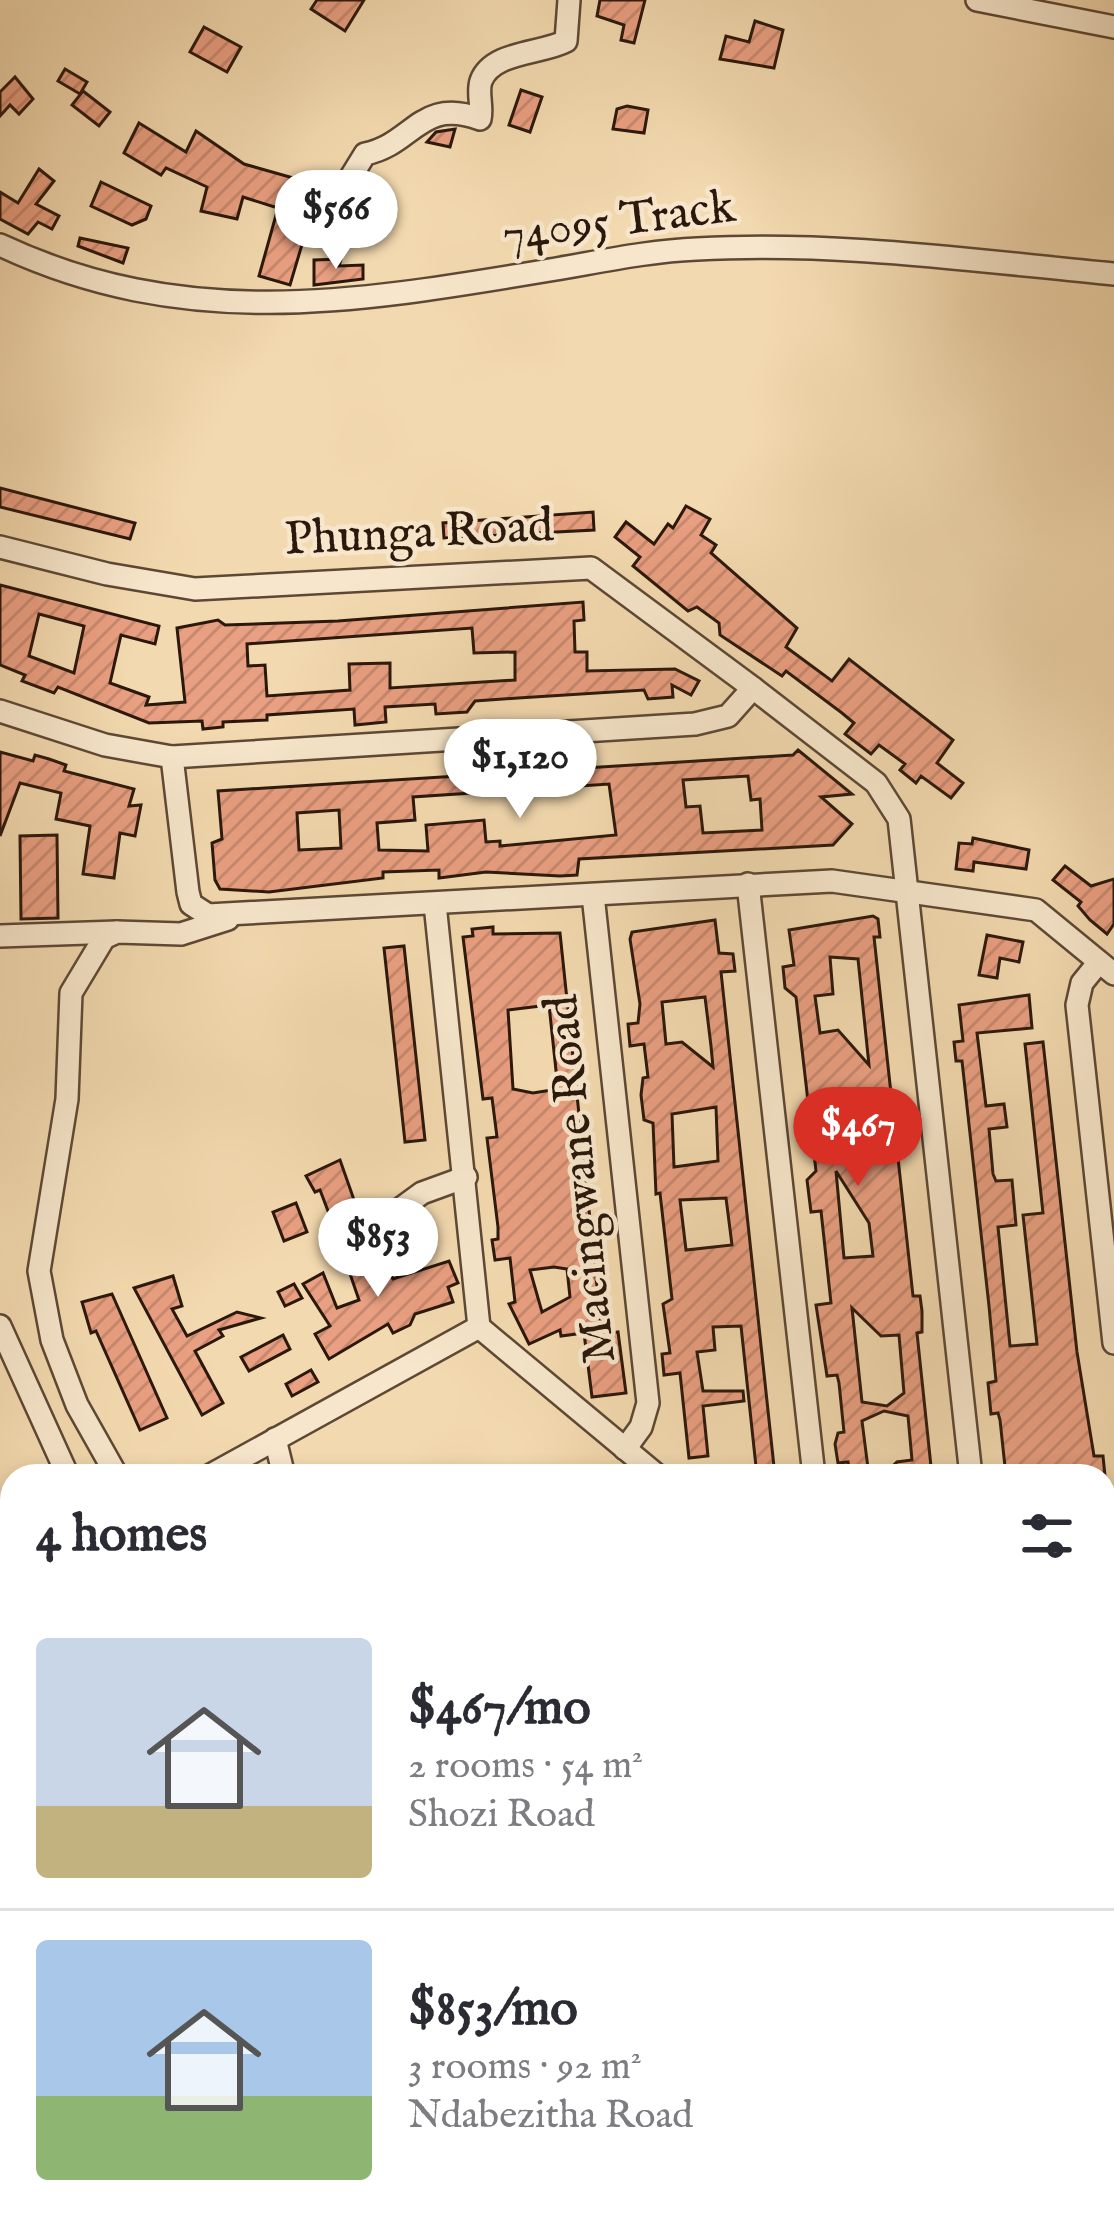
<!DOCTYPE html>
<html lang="en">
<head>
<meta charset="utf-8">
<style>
	:root { --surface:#fff; --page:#f2f2f3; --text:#2b2b33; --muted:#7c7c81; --line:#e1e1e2; --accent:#d93025 }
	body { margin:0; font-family:"IM FELL English",serif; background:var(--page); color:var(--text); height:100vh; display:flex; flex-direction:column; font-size:45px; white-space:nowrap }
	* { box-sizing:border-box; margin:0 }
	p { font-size:39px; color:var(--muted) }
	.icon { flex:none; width:66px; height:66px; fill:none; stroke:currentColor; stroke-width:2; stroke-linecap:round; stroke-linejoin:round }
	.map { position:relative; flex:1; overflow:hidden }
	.side { position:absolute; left:0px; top:1464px; width:1116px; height:771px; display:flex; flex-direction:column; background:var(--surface); border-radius:36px 36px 0 0; box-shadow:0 6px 18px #0003 }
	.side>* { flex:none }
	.price { position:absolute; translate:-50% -102px; padding:0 27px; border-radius:42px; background:#fff; color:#222; font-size:39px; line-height:78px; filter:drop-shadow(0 3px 6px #0008) }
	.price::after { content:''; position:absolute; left:50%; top:72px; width:36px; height:27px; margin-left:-18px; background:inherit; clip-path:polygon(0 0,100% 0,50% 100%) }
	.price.selected { background:var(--accent); color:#fff }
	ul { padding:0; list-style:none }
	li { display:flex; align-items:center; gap:36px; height:300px; padding:0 36px }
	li+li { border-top:3px solid var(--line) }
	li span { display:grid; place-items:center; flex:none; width:336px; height:240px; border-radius:12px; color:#555 }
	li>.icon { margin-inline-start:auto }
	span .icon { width:144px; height:144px; fill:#fffc; stroke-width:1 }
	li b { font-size:51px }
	h2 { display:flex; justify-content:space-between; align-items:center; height:144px; padding:0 36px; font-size:51px }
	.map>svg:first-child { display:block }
	.building { fill:url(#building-hatch); stroke:#2b180c; stroke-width:3; fill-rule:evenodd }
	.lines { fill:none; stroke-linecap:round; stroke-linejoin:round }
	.minor-casing { stroke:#5d4835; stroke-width:26 }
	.minor { stroke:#f7e6cb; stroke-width:21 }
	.labels { text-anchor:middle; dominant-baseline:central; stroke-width:9; stroke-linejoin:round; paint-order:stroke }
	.street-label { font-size:48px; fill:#2b180c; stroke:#f7e6cb }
</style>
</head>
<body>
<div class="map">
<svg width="1114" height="2234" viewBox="0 0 1114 2234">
	<defs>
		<pattern id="building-hatch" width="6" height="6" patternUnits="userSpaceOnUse" patternTransform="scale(3)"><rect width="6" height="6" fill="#e99f81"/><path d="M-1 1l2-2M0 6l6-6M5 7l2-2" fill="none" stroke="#c8886e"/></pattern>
	</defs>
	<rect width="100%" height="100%" fill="#f3d9af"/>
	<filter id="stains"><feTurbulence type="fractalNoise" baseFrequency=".00167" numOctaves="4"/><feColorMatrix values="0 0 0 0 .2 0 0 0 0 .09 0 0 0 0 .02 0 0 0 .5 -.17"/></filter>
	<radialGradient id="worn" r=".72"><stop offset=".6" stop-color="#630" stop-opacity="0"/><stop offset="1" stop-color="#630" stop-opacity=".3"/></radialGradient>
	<g class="building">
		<path d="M 317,0 L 364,0 L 345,31 L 311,9 Z"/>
		<path d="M 600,0 L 645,0 L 634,43 L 621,40 L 624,25 L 597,16 Z"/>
		<path d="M 755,21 L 783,30 L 774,68 L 720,59 L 726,36 L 749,42 Z"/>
		<path d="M 204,27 L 241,47 L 227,72 L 190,52 Z"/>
		<path d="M 65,69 L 87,82 L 80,94 L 58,81 Z"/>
		<path d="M 15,77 L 33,99 L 19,114 L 10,105 L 0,116 L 0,92 Z"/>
		<path d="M 521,90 L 542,97 L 530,132 L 509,125 Z"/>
		<path d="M 83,91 L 110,112 L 99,126 L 72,105 Z"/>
		<path d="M 627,106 L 648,110 L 644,133 L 613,129 L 617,109 Z"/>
		<path d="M 139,123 L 186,152 L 196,131 L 244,164 L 304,181 L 292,228 L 306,231 L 290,285 L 259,276 L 278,208 L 243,197 L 237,219 L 201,211 L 207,187 L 166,168 L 161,175 L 124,153 Z"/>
		<path d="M 455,129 L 450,147 L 427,142 L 436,132 Z"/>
		<path d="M 39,169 L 54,181 L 36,204 L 59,216 L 52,229 L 38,222 L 28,234 L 0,219 L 0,192 L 18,203 Z"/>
		<path d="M 101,182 L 151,206 L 146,219 L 132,225 L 91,206 Z"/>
		<path d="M 80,238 L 128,248 L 123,263 L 78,246 Z"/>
		<path d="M 341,259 L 339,266 L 363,265 L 363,279 L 314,285 L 314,260 Z"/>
		<path d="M 0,488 L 135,523 L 130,539 L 0,507 Z"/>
		<path d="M 686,506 L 710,519 L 701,535 L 716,545 L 711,553 L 797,628 L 786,647 L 832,681 L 849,659 L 953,740 L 937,763 L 963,783 L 951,798 L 921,776 L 916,783 L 900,770 L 905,764 L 879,745 L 871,754 L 845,734 L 854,723 L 842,713 L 786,671 L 782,676 L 720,635 L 719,623 L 697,607 L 688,611 L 633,566 L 640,557 L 615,537 L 626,522 L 654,544 L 668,524 L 673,528 Z"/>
		<path d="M 593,512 L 594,530 L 444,538 L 443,523 Z"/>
		<path d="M 0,585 L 159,626 L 155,644 L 121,635 L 110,683 L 149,697 L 146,705 L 185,702 L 177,628 L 218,620 L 225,625 L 338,621 L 583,602 L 584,620 L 574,621 L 575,652 L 587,652 L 587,671 L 675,669 L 699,681 L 691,695 L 672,685 L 673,697 L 648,699 L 644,690 L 518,698 L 475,701 L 467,712 L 436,714 L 435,704 L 385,707 L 386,722 L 355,725 L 354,709 L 267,715 L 267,720 L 223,722 L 223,727 L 203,729 L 202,721 L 149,723 L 58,687 L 54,693 L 22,681 L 25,675 L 0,665 ZM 39,614 L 84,626 L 74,673 L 29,656 ZM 472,628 L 474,653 L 515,652 L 515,680 L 390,688 L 390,663 L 349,664 L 350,690 L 267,696 L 265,665 L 248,666 L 247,644 Z"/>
		<path d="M 798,750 L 852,794 L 821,797 L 852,824 L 833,845 L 579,859 L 577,875 L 560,876 L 486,872 L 439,878 L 439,870 L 383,872 L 383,878 L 269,892 L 220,889 L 215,880 L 212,843 L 222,839 L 218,791 L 793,755 ZM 748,776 L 751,800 L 760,799 L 762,830 L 703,833 L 700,806 L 686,807 L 683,780 ZM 609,784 L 616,835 L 500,846 L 500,841 L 486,842 L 484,820 L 426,825 L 428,851 L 379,850 L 377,823 L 415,820 L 413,797 ZM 339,810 L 341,848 L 299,850 L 297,813 Z"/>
		<path d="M 0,752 L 33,761 L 35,755 L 49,759 L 66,765 L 64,771 L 134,789 L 129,806 L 141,805 L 135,836 L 120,833 L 114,878 L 83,874 L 90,826 L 56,819 L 61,793 L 20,783 L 0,836 Z"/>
		<path d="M 57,835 L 58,918 L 21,919 L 20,836 Z"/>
		<path d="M 973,838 L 1029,850 L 1026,869 L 974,862 L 973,871 L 956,869 L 959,843 L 972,844 Z"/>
		<path d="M 1065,866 L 1091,886 L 1114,879 L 1114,924 L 1107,934 L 1090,920 L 1078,906 L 1081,902 L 1053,880 Z"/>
		<path d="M 873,916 L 878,919 L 880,937 L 874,937 L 913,1296 L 920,1296 L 922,1311 L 922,1332 L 917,1333 L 932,1476 L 882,1476 L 897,1462 L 912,1460 L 908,1416 L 884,1411 L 862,1421 L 869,1476 L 850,1476 L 848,1462 L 838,1463 L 835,1444 L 838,1433 L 844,1432 L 839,1383 L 837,1375 L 827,1376 L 816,1305 L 831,1303 L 821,1211 L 811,1212 L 807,1180 L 816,1171 L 796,997 L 785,988 L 783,967 L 794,965 L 789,930 ZM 830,957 L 858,959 L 869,1065 L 838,1030 L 820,1033 L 815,996 L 833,994 ZM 873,1095 L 877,1134 L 866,1135 L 867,1153 L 833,1157 L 829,1119 L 844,1117 L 842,1098 ZM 836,1171 L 869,1223 L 873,1256 L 844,1258 ZM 852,1308 L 881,1336 L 899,1335 L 904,1393 L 887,1406 L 862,1402 Z"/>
		<path d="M 715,920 L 719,953 L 733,954 L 735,971 L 721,972 L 775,1476 L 757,1476 L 741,1326 L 713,1327 L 715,1350 L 697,1352 L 703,1391 L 743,1391 L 744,1401 L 703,1406 L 708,1456 L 689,1458 L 680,1373 L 664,1375 L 662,1354 L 670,1353 L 663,1304 L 672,1299 L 660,1193 L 656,1194 L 653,1123 L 644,1120 L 641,1095 L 643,1078 L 648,1077 L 644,1044 L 630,1046 L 628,1024 L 638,1023 L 640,1004 L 630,939 L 632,932 ZM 705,997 L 711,1046 L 713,1067 L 682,1042 L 666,1044 L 662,1002 ZM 716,1107 L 718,1161 L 674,1167 L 672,1114 ZM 726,1198 L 732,1245 L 686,1250 L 680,1200 Z"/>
		<path d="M 493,927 L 493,934 L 560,933 L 602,1334 L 618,1332 L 626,1393 L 592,1397 L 584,1333 L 561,1336 L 560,1330 L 529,1344 L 509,1304 L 515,1302 L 510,1258 L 495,1260 L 492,1240 L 498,1239 L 498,1227 L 487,1138 L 497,1137 L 492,1098 L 483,1099 L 463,937 L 473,936 L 472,929 ZM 549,1005 L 558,1089 L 533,1093 L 513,1089 L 508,1010 ZM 554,1267 L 567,1269 L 570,1297 L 542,1312 L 530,1270 Z"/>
		<path d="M 987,935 L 1023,942 L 1019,962 L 1000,958 L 997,978 L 979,975 Z"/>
		<path d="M 404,946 L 425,1140 L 405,1142 L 384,948 Z"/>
		<path d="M 1029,995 L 1032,1028 L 977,1033 L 986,1106 L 1004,1104 L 1007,1127 L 989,1129 L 993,1174 L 996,1181 L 1012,1180 L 1016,1225 L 998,1227 L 1010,1346 L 1037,1344 L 1023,1215 L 1043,1213 L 1025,1044 L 1043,1042 L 1077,1352 L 1094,1456 L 1103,1456 L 1105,1476 L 1006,1476 L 1000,1420 L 998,1413 L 991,1414 L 988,1383 L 996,1381 L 989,1306 L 962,1061 L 956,1061 L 954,1042 L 963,1041 L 959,1005 Z"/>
		<path d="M 340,1160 L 359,1214 L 333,1224 L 320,1190 L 315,1192 L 306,1176 Z"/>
		<path d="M 296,1203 L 307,1232 L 284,1241 L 273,1212 Z"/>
		<path d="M 374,1246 L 393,1279 L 449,1261 L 458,1283 L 448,1287 L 453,1302 L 415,1314 L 410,1325 L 393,1333 L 388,1324 L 329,1359 L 315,1334 L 330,1326 L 303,1284 L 323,1273 L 337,1308 L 359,1300 L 347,1265 Z"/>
		<path d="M 173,1276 L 182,1306 L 172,1309 L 187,1336 L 237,1312 L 261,1318 L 219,1330 L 223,1336 L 195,1351 L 223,1403 L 202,1415 L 134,1288 Z"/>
		<path d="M 294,1284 L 302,1298 L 285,1306 L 278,1292 Z"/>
		<path d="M 112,1294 L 167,1418 L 140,1430 L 96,1331 L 91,1333 L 82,1302 Z"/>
		<path d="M 283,1335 L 290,1349 L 249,1371 L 241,1357 Z"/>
		<path d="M 311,1370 L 318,1382 L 292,1396 L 286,1384 Z"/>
	</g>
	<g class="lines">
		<g class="minor-casing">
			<g id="minor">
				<path d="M 977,0 L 1114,27"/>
				<path d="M 328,214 L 365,154 C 414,144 420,97 480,119 C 483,107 477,93 481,81 C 492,51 542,54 566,41 L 569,0"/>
				<path d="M 0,245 C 183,331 352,303 544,271 C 594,263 646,251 697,249 C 835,241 976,261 1114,274"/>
				<path d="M 0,547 L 107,574 L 195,589 L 591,568 L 753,688 L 728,716 L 695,724 L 172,757 L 105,745 L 0,711"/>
				<path d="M 753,688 L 876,783 L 899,819 L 971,1476"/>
				<path d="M 172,757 L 188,892 L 191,904 L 208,915 L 832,881 L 1036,910 L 1114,974"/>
				<path d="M 748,884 L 814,1476"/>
				<path d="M 593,895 L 648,1403 L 641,1427 L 625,1449"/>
				<path d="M 435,904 L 479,1327"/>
				<path d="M 0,936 L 117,932"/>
				<path d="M 1099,962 L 1082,983 L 1077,1005 L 1114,1343"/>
				<path d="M 344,1250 L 422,1193 L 466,1177"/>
				<path d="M 0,1326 L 68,1476"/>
				<path d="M 275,1439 L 284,1476"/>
				<path d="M 117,1476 L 77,1405 L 52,1340 L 39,1271 L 67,1099 L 71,993 L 104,938 L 117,932 L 181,934 L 228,919"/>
				<path d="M 209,1476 L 479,1327 L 658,1476"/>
				<path d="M 0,1738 L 12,1732"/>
				<path d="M 1104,1850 L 1114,1858"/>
				<path d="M 0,2137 L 12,2130"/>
				<path d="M 0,2153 L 12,2162"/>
				<path d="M 408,2223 L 422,2234"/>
				<path d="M 657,2223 L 670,2234"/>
				<path d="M 869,2223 L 882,2234"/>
				<path d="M 288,2234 L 299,2223"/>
			</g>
		</g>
		<use href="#minor" class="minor"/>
	</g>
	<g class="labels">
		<g class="street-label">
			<text transform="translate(619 222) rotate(-7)">74095 Track</text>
			<text transform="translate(419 534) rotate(-3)">Phunga Road</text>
			<text transform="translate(582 1179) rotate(-96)">Macingwane Road</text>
		</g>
	</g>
	<rect width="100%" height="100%" filter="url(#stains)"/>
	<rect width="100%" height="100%" fill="url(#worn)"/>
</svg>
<b class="price" style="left:336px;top:272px">$566</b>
<b class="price" style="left:520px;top:821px">$1,120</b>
<b class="price selected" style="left:858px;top:1189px">$467</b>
<b class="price" style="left:378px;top:1300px">$853</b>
<section class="side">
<h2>4 homes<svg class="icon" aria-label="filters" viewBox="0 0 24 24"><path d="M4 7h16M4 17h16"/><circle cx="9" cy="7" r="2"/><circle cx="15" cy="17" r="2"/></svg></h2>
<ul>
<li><span style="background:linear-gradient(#c9d6e8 70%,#c2b280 0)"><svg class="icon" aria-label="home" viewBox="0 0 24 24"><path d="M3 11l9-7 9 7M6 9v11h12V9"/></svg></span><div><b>$467/mo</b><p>2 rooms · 54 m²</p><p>Shozi Road</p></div></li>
<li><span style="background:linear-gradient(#a9c7e8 65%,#8fb573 0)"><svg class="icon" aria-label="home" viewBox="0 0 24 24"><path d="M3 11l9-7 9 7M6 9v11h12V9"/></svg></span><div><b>$853/mo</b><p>3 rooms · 92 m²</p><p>Ndabezitha Road</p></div></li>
</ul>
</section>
</div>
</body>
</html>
